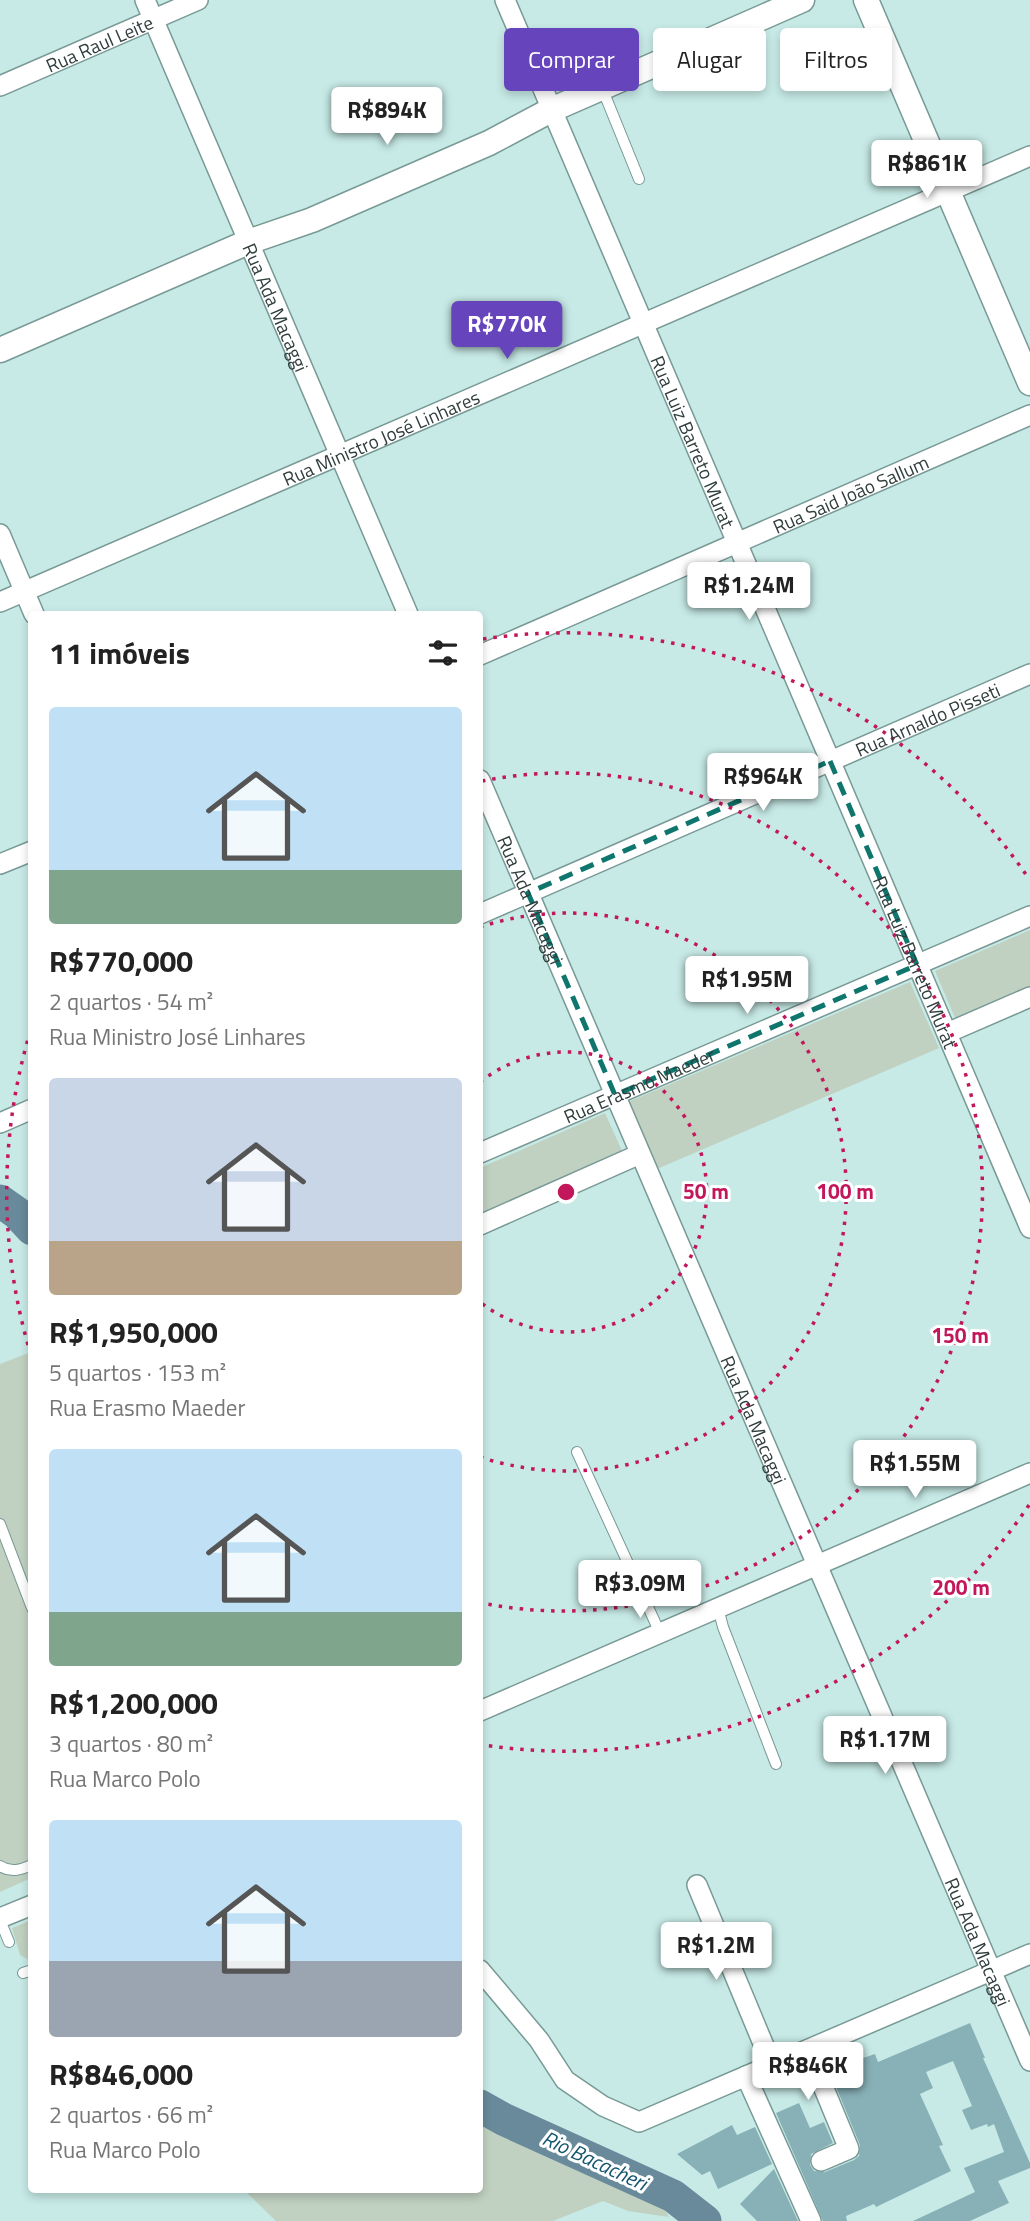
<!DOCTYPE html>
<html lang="pt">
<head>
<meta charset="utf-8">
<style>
	:root { --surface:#fff; --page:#f2f2f2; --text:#222; --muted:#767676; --accent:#6644bc }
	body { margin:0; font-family:"Titillium Web",sans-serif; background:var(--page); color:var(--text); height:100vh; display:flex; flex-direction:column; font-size:26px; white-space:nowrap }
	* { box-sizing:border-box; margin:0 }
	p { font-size:23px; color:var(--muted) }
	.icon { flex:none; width:38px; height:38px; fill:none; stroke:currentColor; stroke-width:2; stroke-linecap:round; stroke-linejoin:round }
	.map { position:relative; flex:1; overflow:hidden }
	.panel { position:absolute; left:28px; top:611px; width:455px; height:1582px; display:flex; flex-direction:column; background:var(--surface); border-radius:7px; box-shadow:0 4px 10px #0003 }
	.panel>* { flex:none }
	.hud { position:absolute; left:504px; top:28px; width:420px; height:63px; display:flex; gap:14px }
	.price { position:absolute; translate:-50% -60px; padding:0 16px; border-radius:7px; background:#fff; color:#222; font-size:23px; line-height:46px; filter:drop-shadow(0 2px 4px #0008) }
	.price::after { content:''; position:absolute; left:50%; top:42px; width:21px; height:16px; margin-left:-10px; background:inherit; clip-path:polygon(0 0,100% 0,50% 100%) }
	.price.selected { background:var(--accent); color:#fff }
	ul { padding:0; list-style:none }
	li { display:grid; align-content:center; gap:14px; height:371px; padding:0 21px }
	li span { display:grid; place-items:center; height:217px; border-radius:7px; color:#555 }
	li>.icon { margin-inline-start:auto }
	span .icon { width:126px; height:126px; fill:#fffc; stroke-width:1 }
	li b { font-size:30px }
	h2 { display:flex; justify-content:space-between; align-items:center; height:84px; padding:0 21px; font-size:30px }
	.pill { padding:0 24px; border-radius:7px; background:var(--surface); box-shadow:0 4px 10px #0003; font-size:24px; line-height:63px }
	.pill.selected { background:var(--accent); color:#fff }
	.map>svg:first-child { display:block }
	.green { fill:#c0d1c1 }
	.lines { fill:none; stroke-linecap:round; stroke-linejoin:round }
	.river { stroke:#698a9b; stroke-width:33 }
	.building { fill:#88b1b7 }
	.service-casing { stroke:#789995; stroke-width:12 }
	.minor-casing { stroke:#789995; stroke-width:22 }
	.tertiary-casing { stroke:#789995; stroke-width:27 }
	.service { stroke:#fff; stroke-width:10 }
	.minor { stroke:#fff; stroke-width:19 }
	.tertiary { stroke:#fff; stroke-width:24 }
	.marked { fill:none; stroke:#0f766e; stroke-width:5; stroke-dasharray:14 9; stroke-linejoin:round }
	.ring { fill:none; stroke:#c2185b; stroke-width:3.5; stroke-dasharray:3.5 7 }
	.labels { text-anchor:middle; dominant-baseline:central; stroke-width:6; stroke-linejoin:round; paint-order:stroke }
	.street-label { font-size:19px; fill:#303e3d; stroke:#fff }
	.water-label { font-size:21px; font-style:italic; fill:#14556e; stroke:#fff }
	.centre { fill:#c2185b; stroke:#fff; stroke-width:3.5 }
	.ring-label { font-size:21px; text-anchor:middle; font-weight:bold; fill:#c2185b; stroke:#fff; stroke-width:6; stroke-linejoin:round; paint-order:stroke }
</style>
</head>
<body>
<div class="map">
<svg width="1030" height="2221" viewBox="0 0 1030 2221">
	<rect width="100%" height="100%" fill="#c7eae6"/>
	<g class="green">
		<path d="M 1030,930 L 1030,986 L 955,1018 L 935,971 Z"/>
		<path d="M 910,982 L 939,1048 L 657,1169 L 628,1102 Z"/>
		<path d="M 605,1113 L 623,1153 L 480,1216 L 480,1168 Z"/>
		<path d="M 31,1352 L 31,1878 L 0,1892 L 0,1364 Z"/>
		<path d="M 31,1920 L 31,1961 L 20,1955 L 12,1928 Z"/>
		<path d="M 480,2114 L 655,2194 L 669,2217 L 628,2211 L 603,2201 L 553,2221 L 276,2221 L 243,2189 L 480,2189 Z"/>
	</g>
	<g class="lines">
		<g class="river">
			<path d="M 0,1201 L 17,1213 L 32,1229"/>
			<path d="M 480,2106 L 503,2119 L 673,2196 L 705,2221"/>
		</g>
	</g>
	<g class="building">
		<path d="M 970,2023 L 985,2058 L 983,2058 L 1030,2163 L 1030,2168 L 998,2181 L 1009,2203 L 970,2221 L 913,2221 L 975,2192 L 964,2168 L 1004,2152 L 994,2124 L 988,2127 L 987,2124 L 971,2130 L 962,2110 L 972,2106 L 953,2061 L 926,2072 L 933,2088 L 920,2094 L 943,2145 L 939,2146 L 951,2171 L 876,2207 L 874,2204 L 846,2216 L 847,2221 L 823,2221 L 776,2113 L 799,2103 L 810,2128 L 824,2122 L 833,2143 L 811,2154 L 810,2165 L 814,2171 L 825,2172 L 854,2160 L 859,2156 L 860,2145 L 834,2082 L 842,2078 L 837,2067 L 875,2054 L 878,2062 Z"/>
		<path d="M 732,2125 L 737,2135 L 755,2127 L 772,2164 L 718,2189 L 710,2171 L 702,2175 L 677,2154 Z"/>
		<path d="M 774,2169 L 798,2221 L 757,2221 L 740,2204 Z"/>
	</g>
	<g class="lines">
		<g class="service-casing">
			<g id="service">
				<path d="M 602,88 L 639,179"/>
				<path d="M 577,1452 L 660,1633"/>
				<path d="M 0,1524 L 32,1608"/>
				<path d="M 718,1608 L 723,1627 L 776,1764"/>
				<path d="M 0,1866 C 11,1873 20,1870 32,1865"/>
				<path d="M 0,1920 L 9,1942"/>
				<path d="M 23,1973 L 32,1970"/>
			</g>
		</g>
		<g class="minor-casing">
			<g id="minor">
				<path id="s1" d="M 145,0 L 408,614"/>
				<path id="s2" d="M 505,0 L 1030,1228"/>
				<path id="s3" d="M 0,86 L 198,0"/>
				<path d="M 0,534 L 34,614"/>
				<path id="s4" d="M 0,602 L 1030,156"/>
				<path id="s5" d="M 480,655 L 1030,415"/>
				<path id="s6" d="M 480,780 L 1030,2061"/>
				<path d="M 0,864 L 32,851"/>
				<path id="s7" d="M 480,914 L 1030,674"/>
				<path d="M 947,1033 L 1030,997"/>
				<path d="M 0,1123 L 32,1109"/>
				<path id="s8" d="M 480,1153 L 1030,916"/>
				<path d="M 480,1225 L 640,1154"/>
				<path d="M 480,1711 L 1030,1473"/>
				<path d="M 697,1885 L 772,2065"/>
				<path d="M 0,1918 L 32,1905"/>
				<path d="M 480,1970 L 539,2040 L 565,2080 L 603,2106 L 639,2122 L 1030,1954"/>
				<path d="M 808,2050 L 849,2149 L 821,2161"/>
				<path d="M 746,2076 L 811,2221"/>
			</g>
		</g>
		<g class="tertiary-casing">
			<g id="tertiary">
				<path d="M 866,0 L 1030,383"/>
				<path d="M 0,350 L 248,242 L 312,220 L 489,143 L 551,110 L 802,0"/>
			</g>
		</g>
		<use href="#service" class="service"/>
		<use href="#minor" class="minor"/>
		<use href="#tertiary" class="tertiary"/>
	</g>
	<path class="marked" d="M 830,761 L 917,965 L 615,1095 L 528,893 Z"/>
	<g class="ring">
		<path d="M480 1082A140 140 0 1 1 480 1302"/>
		<path d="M480 927A279 279 0 1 1 480 1457"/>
		<path d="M482 781A419 419 0 1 1 482 1603"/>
		<path d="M1029 1505A559 559 0 0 1 483 1745M31 1355A559 559 0 0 1 31 1029M483 639A559 559 0 0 1 1029 879"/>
	</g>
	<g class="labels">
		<g class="street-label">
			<text stroke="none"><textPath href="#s3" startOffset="108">Rua Raul Leite</textPath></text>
			<text stroke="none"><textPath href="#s1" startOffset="334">Rua Ada Macaggi</textPath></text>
			<text stroke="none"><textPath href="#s4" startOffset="415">Rua Ministro José Linhares</textPath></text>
			<text stroke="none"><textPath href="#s2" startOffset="480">Rua Luiz Barreto Murat</textPath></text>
			<text stroke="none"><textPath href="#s5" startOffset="404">Rua Said João Sallum</textPath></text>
			<text stroke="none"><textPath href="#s7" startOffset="488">Rua Arnaldo Pisseti</textPath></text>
			<text stroke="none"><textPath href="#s6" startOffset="130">Rua Ada Macaggi</textPath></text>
			<text stroke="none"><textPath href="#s2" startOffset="1046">Rua Luiz Barreto Murat</textPath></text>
			<text stroke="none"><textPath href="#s8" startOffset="173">Rua Erasmo Maeder</textPath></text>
			<text stroke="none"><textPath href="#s6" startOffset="696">Rua Ada Macaggi</textPath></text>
			<text stroke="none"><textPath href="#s6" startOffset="1264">Rua Ada Macaggi</textPath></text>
		</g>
		<g class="water-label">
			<text transform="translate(595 2160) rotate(25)">Rio Bacacheri</text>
		</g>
	</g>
	<circle cx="566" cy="1192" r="10" class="centre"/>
	<g class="ring-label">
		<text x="706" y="1199">50 m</text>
		<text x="845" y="1199">100 m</text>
		<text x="960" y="1343">150 m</text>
		<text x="961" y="1595">200 m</text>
	</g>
</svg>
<b class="price" style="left:387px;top:147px">R$894K</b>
<b class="price" style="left:927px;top:200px">R$861K</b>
<b class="price selected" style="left:507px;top:361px">R$770K</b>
<b class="price" style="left:749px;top:622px">R$1.24M</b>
<b class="price" style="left:763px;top:813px">R$964K</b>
<b class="price" style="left:747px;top:1016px">R$1.95M</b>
<b class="price" style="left:915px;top:1500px">R$1.55M</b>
<b class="price" style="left:640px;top:1620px">R$3.09M</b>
<b class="price" style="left:885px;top:1776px">R$1.17M</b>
<b class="price" style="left:716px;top:1982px">R$1.2M</b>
<b class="price" style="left:808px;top:2102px">R$846K</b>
<div class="hud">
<a class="pill selected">Comprar</a>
<a class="pill">Alugar</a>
<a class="pill">Filtros</a>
</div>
<section class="panel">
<h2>11 imóveis<svg class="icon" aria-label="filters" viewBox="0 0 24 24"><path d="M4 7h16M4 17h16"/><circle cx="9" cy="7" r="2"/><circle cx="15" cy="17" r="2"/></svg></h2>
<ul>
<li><span style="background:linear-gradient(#bfe0f5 75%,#7fa58c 0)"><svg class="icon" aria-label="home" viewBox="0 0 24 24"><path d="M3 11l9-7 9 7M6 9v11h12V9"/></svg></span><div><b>R$770,000</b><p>2 quartos · 54 m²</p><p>Rua Ministro José Linhares</p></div></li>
<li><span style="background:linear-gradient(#c9d6e8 75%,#b9a48a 0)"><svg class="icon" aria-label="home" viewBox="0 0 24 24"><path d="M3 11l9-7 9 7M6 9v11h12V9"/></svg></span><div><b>R$1,950,000</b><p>5 quartos · 153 m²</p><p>Rua Erasmo Maeder</p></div></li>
<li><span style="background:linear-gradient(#bfe0f5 75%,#7fa58c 0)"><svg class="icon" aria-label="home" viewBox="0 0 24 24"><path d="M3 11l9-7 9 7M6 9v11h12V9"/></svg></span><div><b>R$1,200,000</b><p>3 quartos · 80 m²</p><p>Rua Marco Polo</p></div></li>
<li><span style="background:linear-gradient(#bfe0f5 65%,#9aa5b1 0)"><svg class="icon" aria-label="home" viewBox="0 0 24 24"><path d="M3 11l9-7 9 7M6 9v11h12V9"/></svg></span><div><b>R$846,000</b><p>2 quartos · 66 m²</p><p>Rua Marco Polo</p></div></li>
</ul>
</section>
</div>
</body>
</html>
